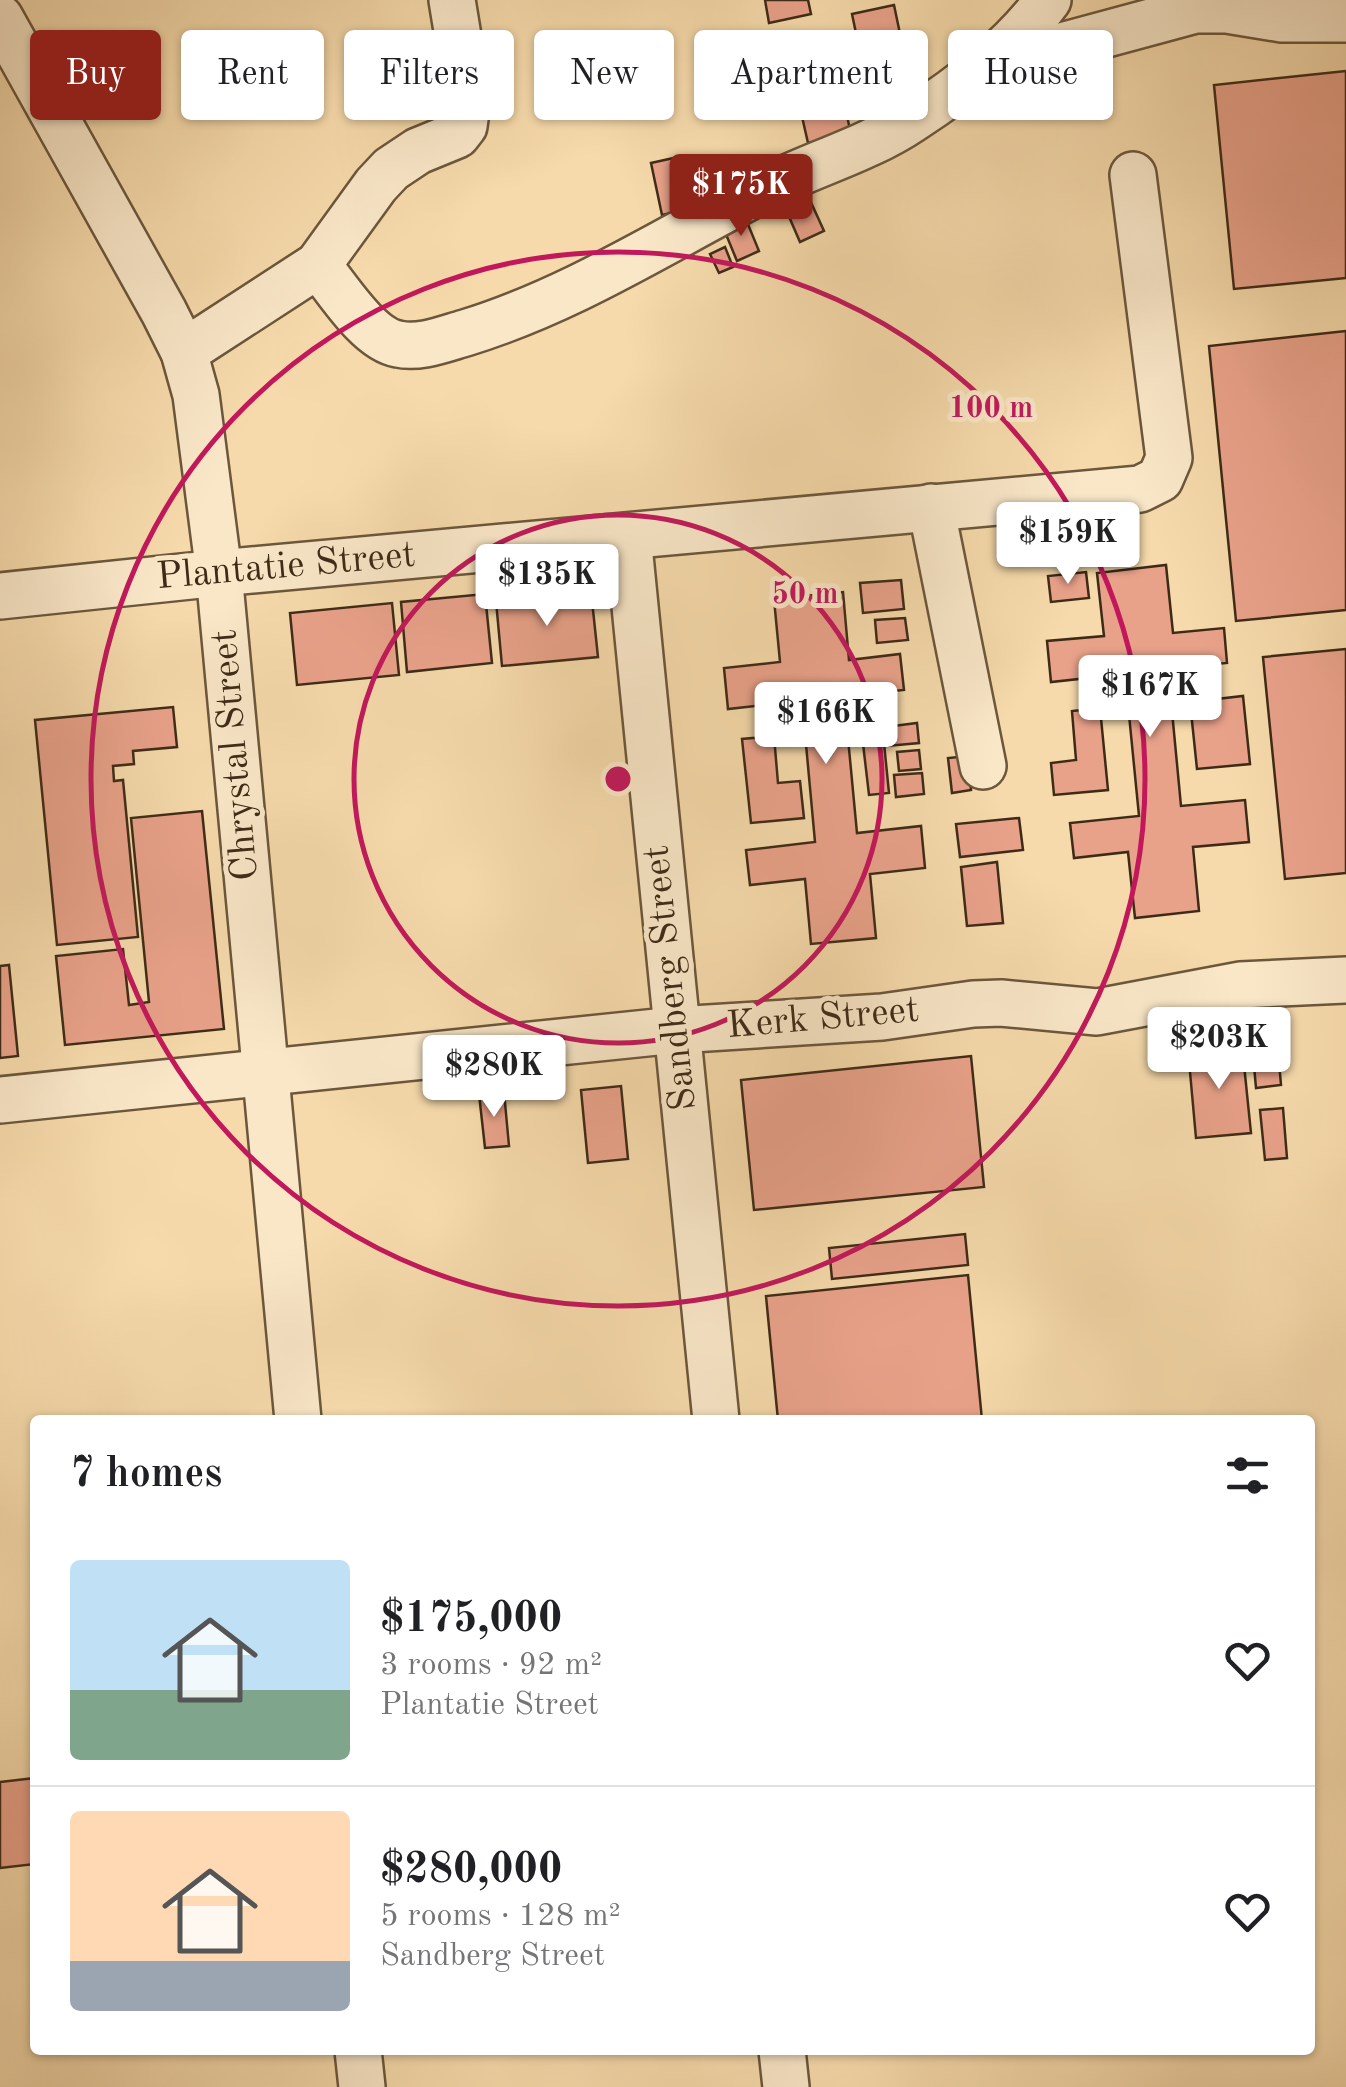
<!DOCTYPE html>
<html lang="en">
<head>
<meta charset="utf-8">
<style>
	:root { --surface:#fff; --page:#f6f6f6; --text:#202124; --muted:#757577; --line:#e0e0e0; --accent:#8f2418 }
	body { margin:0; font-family:"Old Standard TT",serif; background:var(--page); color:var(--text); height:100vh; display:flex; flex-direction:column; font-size:38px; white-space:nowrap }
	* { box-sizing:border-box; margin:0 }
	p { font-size:32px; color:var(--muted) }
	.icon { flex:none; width:55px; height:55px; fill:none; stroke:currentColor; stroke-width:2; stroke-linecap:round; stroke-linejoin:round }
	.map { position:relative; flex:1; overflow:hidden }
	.drawer { position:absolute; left:30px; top:1415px; width:1285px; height:640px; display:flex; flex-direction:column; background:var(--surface); border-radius:10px; box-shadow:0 2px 8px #0004 }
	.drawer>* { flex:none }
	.top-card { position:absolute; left:30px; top:30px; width:1288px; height:90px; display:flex; gap:20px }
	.price { position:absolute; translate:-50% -85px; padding:0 22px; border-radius:10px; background:#fff; color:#222; font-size:32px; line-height:65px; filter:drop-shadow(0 2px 5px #0008) }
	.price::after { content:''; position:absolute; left:50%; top:60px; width:30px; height:22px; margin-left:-15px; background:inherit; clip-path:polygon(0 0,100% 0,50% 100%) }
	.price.active { background:var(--accent); color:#fff }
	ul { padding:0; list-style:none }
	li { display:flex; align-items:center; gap:30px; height:250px; padding:0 40px }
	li+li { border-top:2px solid var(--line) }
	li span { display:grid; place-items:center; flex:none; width:280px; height:200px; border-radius:10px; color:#555 }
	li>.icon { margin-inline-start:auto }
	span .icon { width:120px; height:120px; fill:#fffc; stroke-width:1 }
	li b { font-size:42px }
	h2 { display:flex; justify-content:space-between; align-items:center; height:120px; padding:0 40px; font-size:42px }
	.chip { padding:0 35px; border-radius:10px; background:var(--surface); box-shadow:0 2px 8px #0004; font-size:35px; line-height:90px }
	.chip.active { background:var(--accent); color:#fff }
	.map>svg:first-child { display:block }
	.building { fill:#e9a28a; stroke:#3e2b17; stroke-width:2.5 }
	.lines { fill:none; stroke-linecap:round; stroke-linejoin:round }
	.minor-casing { stroke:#6c573c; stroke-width:50 }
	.minor { stroke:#f9e7c8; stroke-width:45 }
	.ring { fill:none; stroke:#c2185b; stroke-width:5 }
	.labels { text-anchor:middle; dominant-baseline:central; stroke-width:10; stroke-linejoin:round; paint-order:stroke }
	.street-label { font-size:38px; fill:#3e2b17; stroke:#f9e7c8 }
	.centre { fill:#c2185b; stroke:#f9e7c8; stroke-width:5 }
	.ring-label { font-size:30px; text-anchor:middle; font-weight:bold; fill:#c2185b; stroke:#f9e7c8; stroke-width:10; stroke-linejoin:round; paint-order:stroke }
</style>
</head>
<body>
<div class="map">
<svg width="1346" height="2087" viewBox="0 0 1346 2087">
	<rect width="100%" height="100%" fill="#f6daab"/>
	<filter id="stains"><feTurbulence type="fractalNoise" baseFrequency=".002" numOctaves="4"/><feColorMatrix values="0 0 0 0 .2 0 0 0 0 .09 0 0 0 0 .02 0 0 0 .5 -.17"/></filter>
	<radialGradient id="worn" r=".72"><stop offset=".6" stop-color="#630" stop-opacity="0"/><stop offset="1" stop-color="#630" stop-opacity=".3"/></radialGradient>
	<g class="building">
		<path d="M 765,0 L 808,0 L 811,14 L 769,23 Z"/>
		<path d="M 894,5 L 908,72 L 866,81 L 852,14 Z"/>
		<path d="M 1346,71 L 1346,278 L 1234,289 L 1214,85 Z"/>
		<path d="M 841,89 L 851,134 L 808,143 L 798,99 Z"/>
		<path d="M 678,157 L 689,209 L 662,215 L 651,163 Z"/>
		<path d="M 804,187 L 824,231 L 800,242 L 781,198 Z"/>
		<path d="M 745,217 L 759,251 L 737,261 L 723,227 Z"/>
		<path d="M 725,247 L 733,267 L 719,273 L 710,254 Z"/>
		<path d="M 1346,331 L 1346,610 L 1236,621 L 1209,346 Z"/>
		<path d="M 1166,565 L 1173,633 L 1224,628 L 1227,663 L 1168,669 L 1181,806 L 1245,800 L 1249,842 L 1193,847 L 1199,911 L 1135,918 L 1128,852 L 1074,858 L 1070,823 L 1139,816 L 1125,674 L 1051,682 L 1047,641 L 1104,636 L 1097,573 Z"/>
		<path d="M 1086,572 L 1089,598 L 1051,602 L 1048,576 Z"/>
		<path d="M 901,580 L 904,609 L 863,613 L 860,583 Z"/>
		<path d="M 591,591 L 598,657 L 502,666 L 496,601 Z"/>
		<path d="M 843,592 L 849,660 L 900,654 L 904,690 L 844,696 L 857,833 L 921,826 L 925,868 L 870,874 L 876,938 L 811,944 L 805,879 L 750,885 L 746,850 L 815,842 L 802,701 L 728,709 L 724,668 L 780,662 L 774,599 Z"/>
		<path d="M 485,594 L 492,663 L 407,672 L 401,602 Z"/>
		<path d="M 392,603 L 399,675 L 297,685 L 290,613 Z"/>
		<path d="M 905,618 L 908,640 L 877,643 L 875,620 Z"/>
		<path d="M 1346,649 L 1346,873 L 1285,879 L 1263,657 Z"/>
		<path d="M 1243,696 L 1250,764 L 1197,769 L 1190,702 Z"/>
		<path d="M 173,707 L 177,747 L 133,751 L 134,764 L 113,766 L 114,781 L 123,780 L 138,937 L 57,945 L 35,720 Z"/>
		<path d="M 1100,708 L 1108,790 L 1054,795 L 1051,763 L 1076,760 L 1072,711 Z"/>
		<path d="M 917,723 L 919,743 L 887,746 L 885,727 Z"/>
		<path d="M 883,733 L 889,793 L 869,795 L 862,735 Z"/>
		<path d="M 774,736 L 778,783 L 800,781 L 804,818 L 751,823 L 742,739 Z"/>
		<path d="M 919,750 L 921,769 L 899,771 L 897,752 Z"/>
		<path d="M 968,756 L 971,790 L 952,793 L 948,758 Z"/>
		<path d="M 922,773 L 924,794 L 896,797 L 894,775 Z"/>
		<path d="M 202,811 L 224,1029 L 65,1045 L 56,956 L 123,949 L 129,1005 L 149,1002 L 131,818 Z"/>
		<path d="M 1019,818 L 1023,850 L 960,857 L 956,824 Z"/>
		<path d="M 997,862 L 1003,923 L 967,926 L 961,867 Z"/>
		<path d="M 9,965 L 18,1056 L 0,1058 L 0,966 Z"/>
		<path d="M 1242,1045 L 1251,1133 L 1196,1138 L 1188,1050 Z"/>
		<path d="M 1278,1051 L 1281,1085 L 1256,1088 L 1253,1054 Z"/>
		<path d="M 971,1056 L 984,1187 L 754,1210 L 741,1080 Z"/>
		<path d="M 621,1086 L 628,1159 L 588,1163 L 581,1090 Z"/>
		<path d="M 504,1092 L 509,1146 L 485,1148 L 479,1094 Z"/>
		<path d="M 1283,1108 L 1287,1158 L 1265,1160 L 1260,1110 Z"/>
		<path d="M 965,1234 L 968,1265 L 832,1279 L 829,1248 Z"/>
		<path d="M 968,1275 L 982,1420 L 778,1420 L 766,1296 Z"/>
		<path d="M 35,1778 L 35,1864 L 0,1868 L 0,1782 Z"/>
	</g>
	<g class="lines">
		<g class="minor-casing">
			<g id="minor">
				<path d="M 0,18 L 164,312 L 184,352 L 196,395 L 219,573 L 298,1420"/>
				<path d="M 988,66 L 1195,10 L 1227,10 L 1282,19 L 1346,19"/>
				<path d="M 318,265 C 337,288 368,339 398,344 C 419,349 444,339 465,333 C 573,300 666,239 766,188 C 813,164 868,149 911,120 C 962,87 1012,49 1048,0"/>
				<path d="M 184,352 L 318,265 L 376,185 L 391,169 L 418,151 L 457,135 L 464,126 L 468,97 L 452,0"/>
				<path d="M 931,507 L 983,766"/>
				<path d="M 628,536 L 716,1420"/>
				<path d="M 0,596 L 219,573 L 1140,489 L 1160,479 L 1169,458 L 1133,175"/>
				<path d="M 0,1100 L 676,1030 L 882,1017 L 973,1004 L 1001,1003 L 1097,1012 L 1240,985 L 1346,980"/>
				<path d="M 358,2050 L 362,2087"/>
				<path d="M 782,2050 L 786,2087"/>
			</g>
		</g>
		<use href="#minor" class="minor"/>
	</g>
	<g class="ring">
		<circle cx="618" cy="779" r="264"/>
		<circle cx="618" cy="779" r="527"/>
	</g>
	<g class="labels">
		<g class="street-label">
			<text transform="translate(286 567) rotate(-5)">Plantatie Street</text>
			<text transform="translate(236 755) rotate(-95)">Chrystal Street</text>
			<text transform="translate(671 978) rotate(-96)">Sandberg Street</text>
			<text transform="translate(823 1019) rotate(-5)">Kerk Street</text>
		</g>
	</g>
	<circle cx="618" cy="779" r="15" class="centre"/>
	<g class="ring-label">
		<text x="991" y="417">100 m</text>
		<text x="805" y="603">50 m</text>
	</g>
	<rect width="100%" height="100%" filter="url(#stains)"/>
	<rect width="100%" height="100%" fill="url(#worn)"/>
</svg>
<b class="price active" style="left:741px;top:239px">$175K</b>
<b class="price" style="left:1068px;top:587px">$159K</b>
<b class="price" style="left:547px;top:629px">$135K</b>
<b class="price" style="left:1150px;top:740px">$167K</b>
<b class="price" style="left:826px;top:767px">$166K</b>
<b class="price" style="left:1219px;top:1092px">$203K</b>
<b class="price" style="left:494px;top:1120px">$280K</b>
<div class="top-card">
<a class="chip active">Buy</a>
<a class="chip">Rent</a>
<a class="chip">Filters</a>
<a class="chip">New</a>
<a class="chip">Apartment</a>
<a class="chip">House</a>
</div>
<section class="drawer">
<h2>7 homes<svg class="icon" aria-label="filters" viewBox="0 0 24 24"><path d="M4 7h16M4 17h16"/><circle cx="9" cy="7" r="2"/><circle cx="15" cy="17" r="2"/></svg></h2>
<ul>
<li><span style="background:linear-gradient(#bfe0f5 65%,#7fa58c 0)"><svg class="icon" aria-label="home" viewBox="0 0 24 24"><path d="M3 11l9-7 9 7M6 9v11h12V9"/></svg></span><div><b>$175,000</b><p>3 rooms · 92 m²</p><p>Plantatie Street</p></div><svg class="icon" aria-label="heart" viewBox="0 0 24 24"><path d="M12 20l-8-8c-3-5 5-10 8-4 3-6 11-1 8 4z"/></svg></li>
<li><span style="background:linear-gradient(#ffd9b3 75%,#9aa5b1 0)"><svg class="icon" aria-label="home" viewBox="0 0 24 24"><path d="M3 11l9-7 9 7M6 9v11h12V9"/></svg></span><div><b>$280,000</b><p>5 rooms · 128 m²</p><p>Sandberg Street</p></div><svg class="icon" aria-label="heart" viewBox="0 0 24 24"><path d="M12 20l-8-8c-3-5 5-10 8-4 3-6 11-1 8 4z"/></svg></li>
</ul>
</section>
</div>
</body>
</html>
